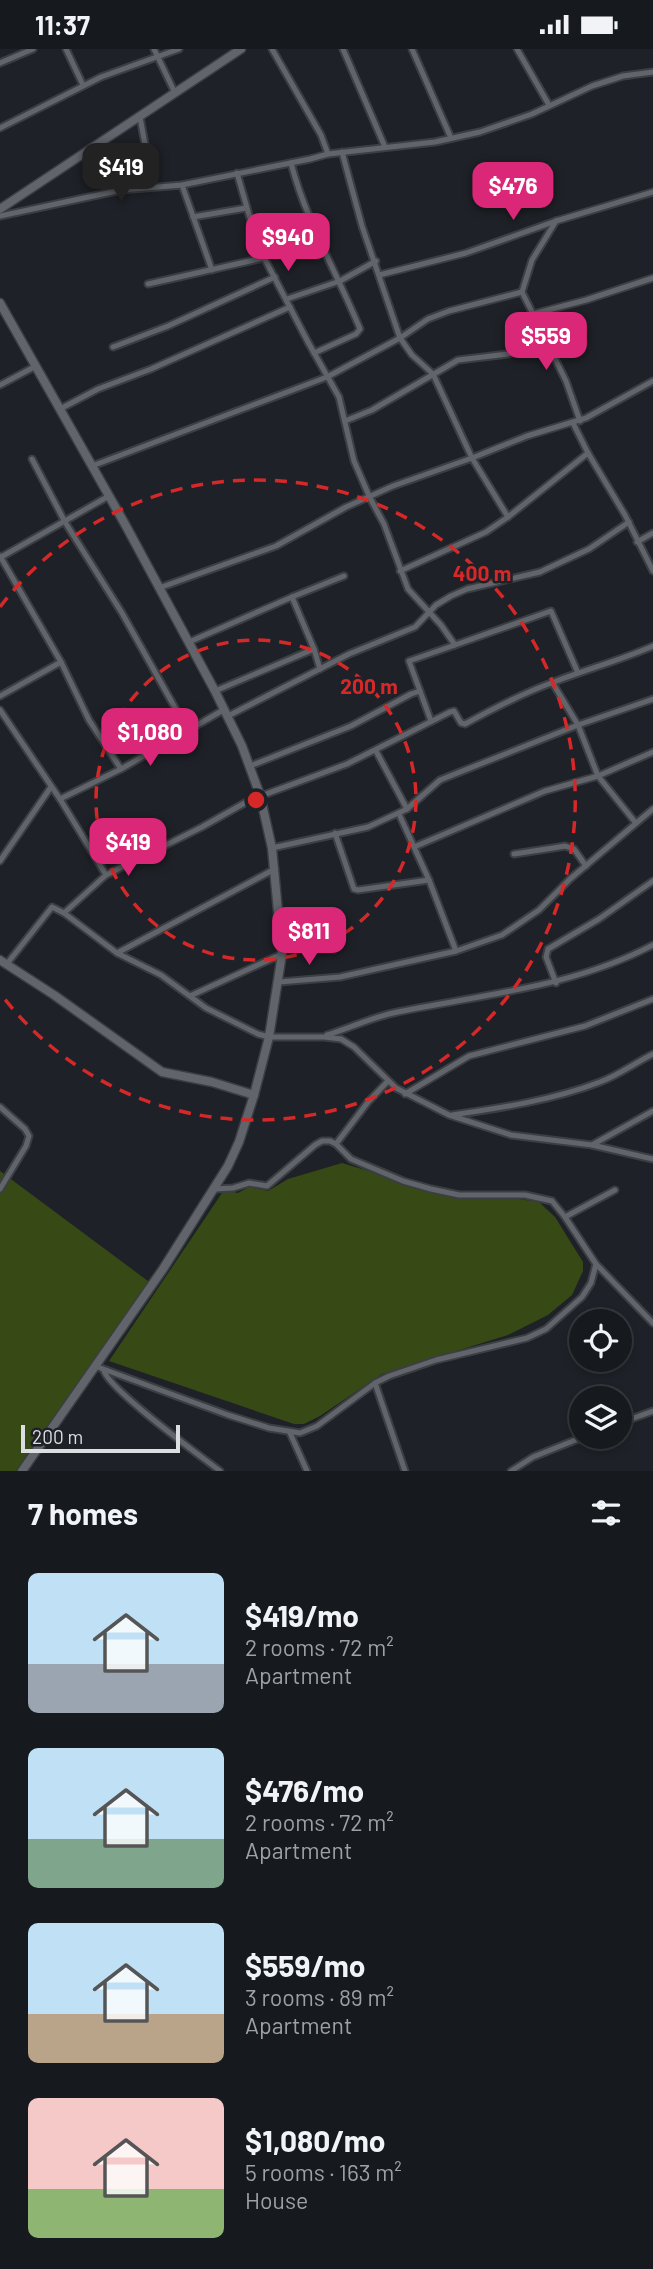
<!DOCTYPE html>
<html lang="en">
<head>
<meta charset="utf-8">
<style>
	:root { --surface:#16191d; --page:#1f2226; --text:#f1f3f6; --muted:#9ea0a4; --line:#35383b; --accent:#db2777 }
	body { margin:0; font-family:Barlow,sans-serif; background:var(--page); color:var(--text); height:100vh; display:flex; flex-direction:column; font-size:26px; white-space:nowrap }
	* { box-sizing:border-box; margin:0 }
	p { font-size:23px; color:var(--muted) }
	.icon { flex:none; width:38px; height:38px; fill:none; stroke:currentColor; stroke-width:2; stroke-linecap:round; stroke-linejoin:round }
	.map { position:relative; height:1422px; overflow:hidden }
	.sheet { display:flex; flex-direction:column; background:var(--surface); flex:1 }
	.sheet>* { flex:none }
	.tools { position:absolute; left:569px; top:1260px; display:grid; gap:14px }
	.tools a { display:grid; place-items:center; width:63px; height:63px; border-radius:50%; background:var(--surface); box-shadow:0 4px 10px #0003,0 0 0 2px var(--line); font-size:35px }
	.scale { position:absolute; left:21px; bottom:18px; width:159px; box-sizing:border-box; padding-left:7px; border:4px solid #dddee2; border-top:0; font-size:19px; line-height:24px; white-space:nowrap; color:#dddee2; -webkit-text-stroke:5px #1e2127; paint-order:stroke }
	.price { position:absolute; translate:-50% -60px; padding:0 16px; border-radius:14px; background:var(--accent); color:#fff; font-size:23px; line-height:46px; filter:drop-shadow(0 2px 4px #0008) }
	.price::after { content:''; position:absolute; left:50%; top:42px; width:21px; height:16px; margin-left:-10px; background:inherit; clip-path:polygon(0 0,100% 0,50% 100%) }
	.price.current { background:#222; color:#fff }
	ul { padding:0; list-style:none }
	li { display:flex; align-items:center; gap:21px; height:175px; padding:0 28px }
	li span { display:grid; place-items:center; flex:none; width:196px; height:140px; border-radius:10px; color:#555 }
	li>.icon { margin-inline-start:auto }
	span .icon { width:84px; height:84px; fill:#fffc; stroke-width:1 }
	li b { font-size:30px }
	h2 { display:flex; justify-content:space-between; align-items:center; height:84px; padding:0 28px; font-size:30px }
	.status { display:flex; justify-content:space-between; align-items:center; height:49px; padding:0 35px; background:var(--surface); direction:ltr }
	.status svg { height:19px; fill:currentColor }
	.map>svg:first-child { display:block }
	.green { fill:#374914 }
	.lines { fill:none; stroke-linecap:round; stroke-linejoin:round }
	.street-casing { stroke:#3b3e42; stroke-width:9 }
	.secondary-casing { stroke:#3b3e42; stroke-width:11 }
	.street { stroke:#61646a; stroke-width:5 }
	.secondary { stroke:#61646a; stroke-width:8 }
	.ring { fill:none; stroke:#d62828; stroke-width:3.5; stroke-dasharray:12 9 }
	.centre { fill:#d62828; stroke:#1e2127; stroke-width:3.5 }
	.ring-label { font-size:21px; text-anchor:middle; font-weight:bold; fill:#d62828; stroke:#1e2127; stroke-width:5; stroke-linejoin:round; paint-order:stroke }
</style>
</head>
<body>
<div class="status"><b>11:37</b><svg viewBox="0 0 49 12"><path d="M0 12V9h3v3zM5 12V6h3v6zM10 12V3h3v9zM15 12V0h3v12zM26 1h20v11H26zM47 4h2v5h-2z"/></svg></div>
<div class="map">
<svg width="653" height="1422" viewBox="0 0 653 1422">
	<rect width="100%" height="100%" fill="#1e2127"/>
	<g class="green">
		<path d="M 342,1114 L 455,1148 L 504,1148 L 539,1153 L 555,1168 L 583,1213 L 583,1222 L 572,1246 L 548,1266 L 508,1286 L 382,1325 L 320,1367 L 304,1375 L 294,1375 L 109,1312 L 224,1141 L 238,1144 L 249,1138 L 268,1142 L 288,1130 Z"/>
		<path d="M 0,1122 L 152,1235 L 22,1422 L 0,1422 Z"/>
	</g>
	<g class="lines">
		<g class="street-casing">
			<g id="street">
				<path d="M 66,0 L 83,36"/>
				<path d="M 154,0 L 175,44"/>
				<path d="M 272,0 L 321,86 L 328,105"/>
				<path d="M 343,0 L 385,98"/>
				<path d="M 412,0 L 451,89"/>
				<path d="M 517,0 L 549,56"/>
				<path d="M 0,14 L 33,0"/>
				<path d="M 140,68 L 148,112 L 151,138"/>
				<path d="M 0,79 L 101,28 L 179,0"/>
				<path d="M 342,103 L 362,177 L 400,289 L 412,306 L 433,325 L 472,409 L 508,468 L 588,404 L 573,374"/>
				<path d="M 291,114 C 306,172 337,224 360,280 L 356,285 L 314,304"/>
				<path d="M 237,124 L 258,197 L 308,293 L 339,348 L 354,412 L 370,449 L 384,475 L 408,540 L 441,576 L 455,596 L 551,562 L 578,624"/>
				<path d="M 182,136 L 212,221"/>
				<path d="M 0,167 L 121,141 L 182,136 L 310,110 L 328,105 L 435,93 L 480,83 L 532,65 L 592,37 L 623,27 L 653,23"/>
				<path d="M 193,168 L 246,159"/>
				<path d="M 556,172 L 532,211 L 522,243 L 533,265 L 586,251 L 653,229"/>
				<path d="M 379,226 L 466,204 L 556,172 L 653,143"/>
				<path d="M 148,235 L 263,209"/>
				<path d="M 287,250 L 340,232 L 376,212"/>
				<path d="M 533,265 L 566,332 L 580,372"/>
				<path d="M 113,298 L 168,277 L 275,228"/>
				<path d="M 0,336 L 36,317"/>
				<path d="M 60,360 L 98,340 L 151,320 L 290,258"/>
				<path d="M 345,372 L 372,361 L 458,311 L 508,305 L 544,290"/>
				<path d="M 588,404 L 625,466 L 653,522"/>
				<path d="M 32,410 L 65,473 L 122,564 L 188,682"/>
				<path d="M 92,417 L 327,328 L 400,289 L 428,270 L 449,262 L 522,243"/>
				<path d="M 637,493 L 653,484"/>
				<path d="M 0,507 L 61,613 L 0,647"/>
				<path d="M 1,508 L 109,447"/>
				<path d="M 400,522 L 486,483 L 508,468"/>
				<path d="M 159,539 L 276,497 L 346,458 L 393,437 L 472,409 L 527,387 L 586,369 L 653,332"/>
				<path d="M 292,548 L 344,527"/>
				<path d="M 189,593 L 292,548 L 314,600 L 215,642"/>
				<path d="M 314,600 L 320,620"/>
				<path d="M 61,613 L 89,671 L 121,720"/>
				<path d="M 552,633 L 578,676 L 598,727 L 635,773"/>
				<path d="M 420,642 L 431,672"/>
				<path d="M 0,661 L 60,750 L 106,826"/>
				<path d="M 228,667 L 349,605 L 415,578 L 436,556 L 451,547 L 467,540 L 540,523 L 589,500 L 629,473"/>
				<path d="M 250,717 L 351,677 L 411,645 L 420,642 L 409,612 L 455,596"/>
				<path d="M 60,750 L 121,720 L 225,660"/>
				<path d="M 407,760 L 440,731 L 578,676 L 653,650"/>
				<path d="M 399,765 L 429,831 L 456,902"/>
				<path d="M 335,784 L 354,840 L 358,841 L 429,831"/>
				<path d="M 414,798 L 545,742 L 598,727 L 653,703"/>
				<path d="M 272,799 L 368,778 L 407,760 L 376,702"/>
				<path d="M 514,805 L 553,799 L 565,797 L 574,800 L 586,817"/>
				<path d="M 0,812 L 51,738"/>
				<path d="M 64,864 L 117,904 L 275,820"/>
				<path d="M 117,904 L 161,926 L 206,959 L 258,985 L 269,988 L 324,988 L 341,990 L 354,998 L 396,1039 L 449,1066 L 511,1086 L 592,1096 L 653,1110"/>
				<path d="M 6,916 L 52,858 L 64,864 L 106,826 L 202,778 L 250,751 L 347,715 L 450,663 L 454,662 L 461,674 L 465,675 C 494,659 523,644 554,633 C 587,620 621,611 653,597"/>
				<path d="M 279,933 L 340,928 L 456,902 L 502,886 L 539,861 L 570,830 L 653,760"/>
				<path d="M 556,934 L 546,908 L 548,900 L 599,870 L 653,832"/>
				<path d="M 192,946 L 282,905"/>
				<path d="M 327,986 C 349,979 371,969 393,964 C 483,945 571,939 653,896"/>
				<path d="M 405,1045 L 469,1007 L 585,977 L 653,950"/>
				<path d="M 0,1058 L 25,1080 L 29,1087 L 26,1097 L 0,1140"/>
				<path d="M 452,1066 C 501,1059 553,1051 600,1033 C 619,1026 635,1014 653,1005"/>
				<path d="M 336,1095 L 368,1053 L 388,1032"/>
				<path d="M 592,1096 L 653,1062"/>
				<path d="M 565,1168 L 615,1141"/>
				<path d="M 596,1215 L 653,1274"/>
				<path d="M 95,1317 L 228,1366 L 269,1379 L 300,1384 L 317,1377 L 375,1334 L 389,1327 L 436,1311 L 527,1289 L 546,1280 L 582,1248 L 591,1234 L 596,1215 L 565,1168 L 552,1152 L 525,1146 L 459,1146 L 431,1140 L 403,1132 L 351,1110 L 336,1095 L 330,1092 L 322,1092 L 315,1096 L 267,1137 L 249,1134 L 233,1139 L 215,1140"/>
				<path d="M 104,1322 C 111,1342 198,1405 220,1422"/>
				<path d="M 375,1334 L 405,1422"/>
				<path d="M 620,1374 L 653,1362"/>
				<path d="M 290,1384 L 307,1422"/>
				<path d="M 511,1422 L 533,1408 L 583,1388"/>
			</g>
		</g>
		<g class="secondary-casing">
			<g id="secondary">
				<path d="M 0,160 L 241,0"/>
				<path d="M 0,254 L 126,477 L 215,642 L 242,697 L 260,746 L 272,799 L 282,905 L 269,988 L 254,1046 L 239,1093 L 228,1117 L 163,1220 L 22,1422"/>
				<path d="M 0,911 L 54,946 L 162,1023 L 212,1033 L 254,1046"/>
			</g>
		</g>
		<use href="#street" class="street"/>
		<use href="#secondary" class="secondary"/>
	</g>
	<g class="ring">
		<circle cx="256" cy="751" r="160"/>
		<path d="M0 558A320 320 0 1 1 0 944"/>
	</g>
	<circle cx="256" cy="751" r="10" class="centre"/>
	<g class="ring-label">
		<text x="482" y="532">400 m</text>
		<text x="369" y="645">200 m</text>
	</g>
</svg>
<div class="tools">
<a><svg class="icon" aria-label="locate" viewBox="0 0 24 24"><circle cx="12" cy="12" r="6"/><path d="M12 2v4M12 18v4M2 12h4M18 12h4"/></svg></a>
<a><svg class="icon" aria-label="layers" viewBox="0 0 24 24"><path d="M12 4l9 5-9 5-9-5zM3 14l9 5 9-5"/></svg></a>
</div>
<div class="scale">200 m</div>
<b class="price current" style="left:121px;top:154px">$419</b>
<b class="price" style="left:513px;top:173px">$476</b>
<b class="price" style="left:288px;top:224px">$940</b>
<b class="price" style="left:546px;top:323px">$559</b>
<b class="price" style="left:150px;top:719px">$1,080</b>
<b class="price" style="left:128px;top:829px">$419</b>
<b class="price" style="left:309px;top:918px">$811</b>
</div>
<section class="sheet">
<h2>7 homes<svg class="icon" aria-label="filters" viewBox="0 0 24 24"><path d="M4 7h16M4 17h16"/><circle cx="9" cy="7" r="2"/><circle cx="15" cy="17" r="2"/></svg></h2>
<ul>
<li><span style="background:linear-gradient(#bfe0f5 65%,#9aa5b1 0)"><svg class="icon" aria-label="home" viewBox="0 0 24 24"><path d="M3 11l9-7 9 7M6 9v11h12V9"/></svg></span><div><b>$419/mo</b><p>2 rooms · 72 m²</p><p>Apartment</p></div></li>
<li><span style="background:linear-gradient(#bfe0f5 65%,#7fa58c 0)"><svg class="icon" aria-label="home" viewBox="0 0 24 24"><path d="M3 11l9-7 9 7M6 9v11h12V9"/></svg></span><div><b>$476/mo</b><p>2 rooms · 72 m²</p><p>Apartment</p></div></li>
<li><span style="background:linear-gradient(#bfe0f5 65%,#b9a48a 0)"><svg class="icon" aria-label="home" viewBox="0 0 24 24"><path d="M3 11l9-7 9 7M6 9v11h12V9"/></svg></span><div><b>$559/mo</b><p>3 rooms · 89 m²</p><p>Apartment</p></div></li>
<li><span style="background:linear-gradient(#f6c9c9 65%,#8fb573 0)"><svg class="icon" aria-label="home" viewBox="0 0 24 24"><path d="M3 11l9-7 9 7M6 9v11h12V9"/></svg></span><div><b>$1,080/mo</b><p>5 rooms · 163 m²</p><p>House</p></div></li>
</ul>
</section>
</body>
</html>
